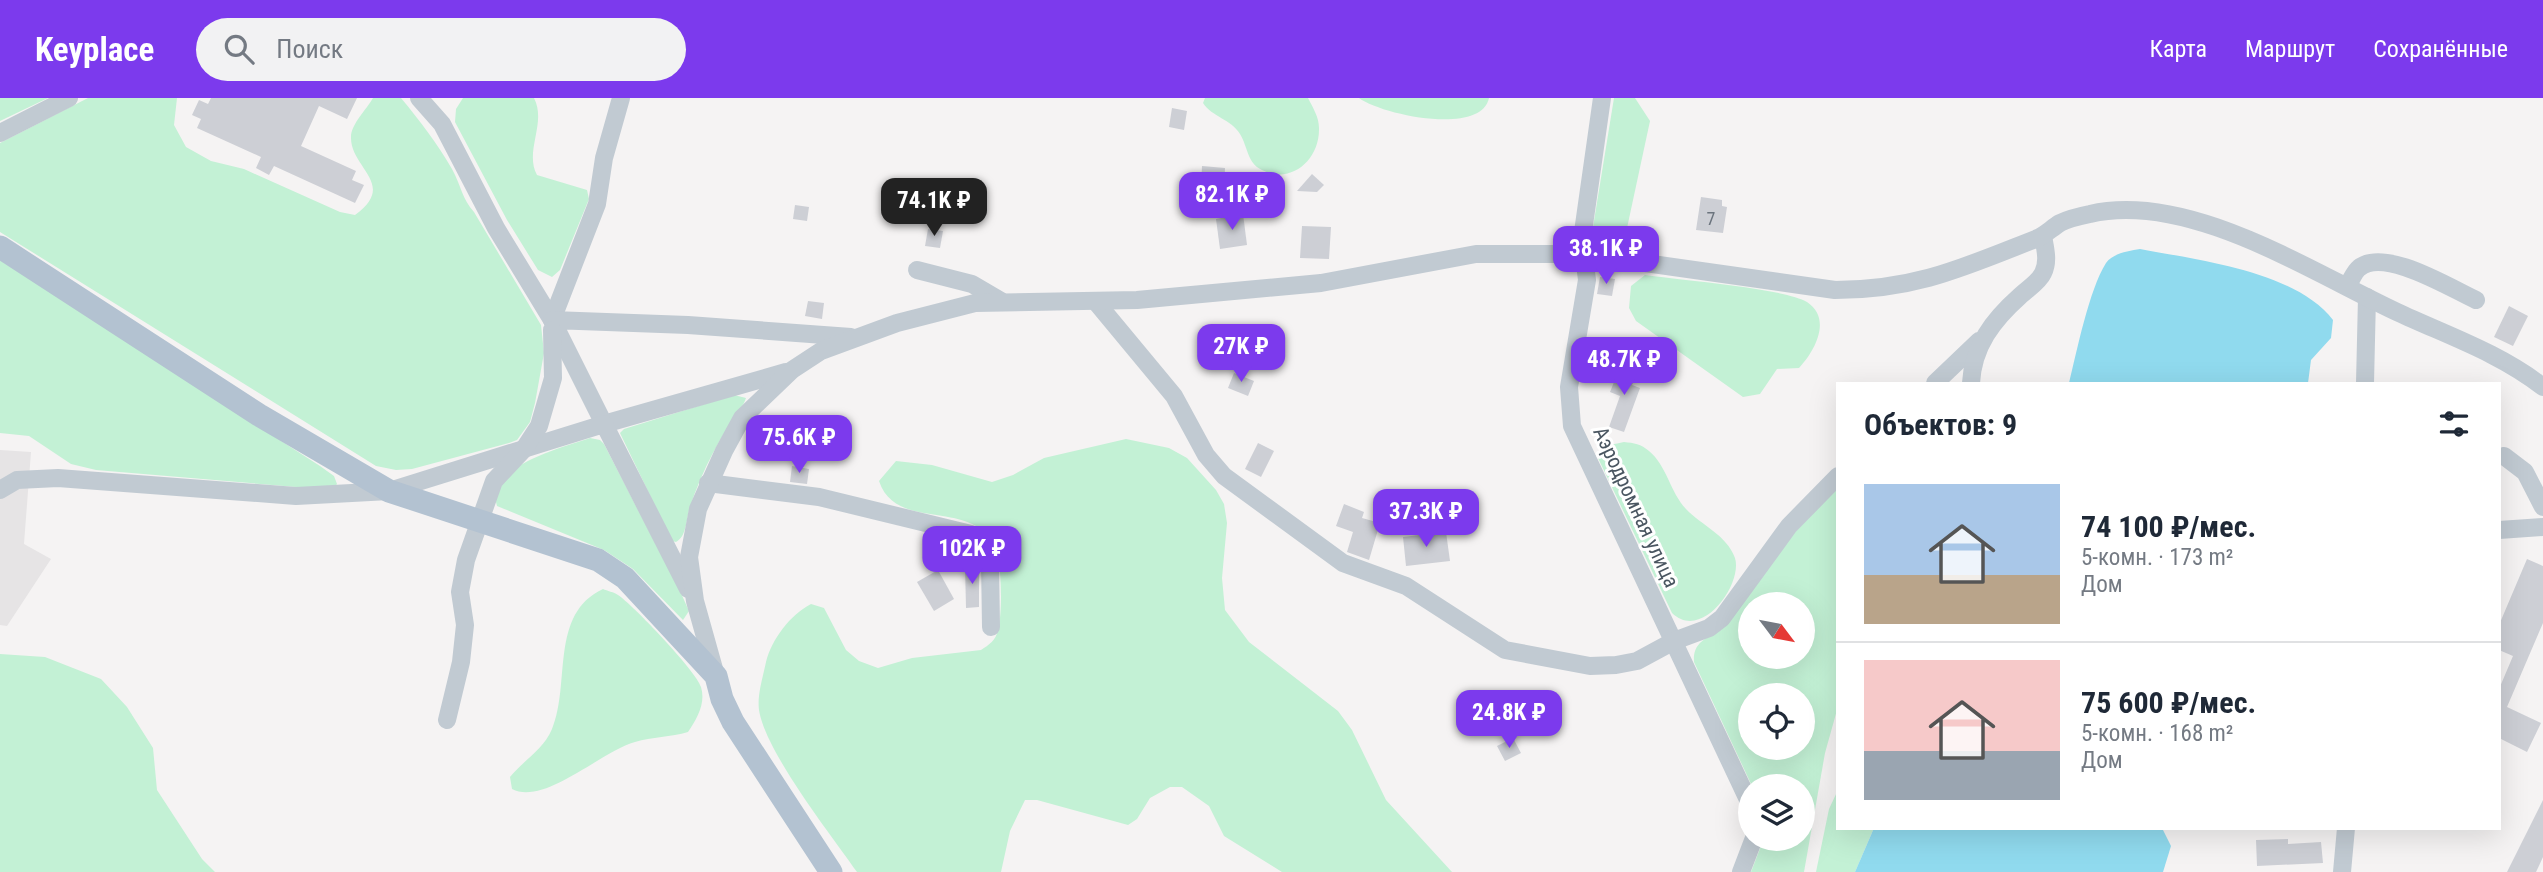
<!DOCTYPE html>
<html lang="ru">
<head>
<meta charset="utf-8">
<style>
	:root { --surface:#fff; --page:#f2f2f3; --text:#1f2937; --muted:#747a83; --line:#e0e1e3; --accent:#7c3aed }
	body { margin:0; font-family:"Roboto Condensed",sans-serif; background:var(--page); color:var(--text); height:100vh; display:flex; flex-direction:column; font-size:26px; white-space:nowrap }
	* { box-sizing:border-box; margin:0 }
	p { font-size:23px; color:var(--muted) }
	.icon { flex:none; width:38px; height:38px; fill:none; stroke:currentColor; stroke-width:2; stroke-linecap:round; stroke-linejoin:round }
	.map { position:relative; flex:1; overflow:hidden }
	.panel { position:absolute; left:1836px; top:284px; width:665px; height:448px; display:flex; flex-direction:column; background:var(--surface); border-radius:0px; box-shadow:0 7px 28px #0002 }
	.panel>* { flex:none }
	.needle { width:46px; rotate:122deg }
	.buttons { position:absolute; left:1738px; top:494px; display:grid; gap:14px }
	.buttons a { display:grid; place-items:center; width:77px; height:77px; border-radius:50%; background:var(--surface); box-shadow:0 7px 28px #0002; font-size:35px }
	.price { position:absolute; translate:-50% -60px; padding:0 16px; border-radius:14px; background:var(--accent); color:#fff; font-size:23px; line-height:46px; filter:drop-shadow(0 2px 4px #0008) }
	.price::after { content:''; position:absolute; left:50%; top:42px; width:21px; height:16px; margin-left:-10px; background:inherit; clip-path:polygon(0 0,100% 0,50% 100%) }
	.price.current { background:#222; color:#fff }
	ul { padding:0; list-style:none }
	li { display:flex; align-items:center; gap:21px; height:175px; padding:0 28px }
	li+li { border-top:2px solid var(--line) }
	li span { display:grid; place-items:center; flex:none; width:196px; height:140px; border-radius:0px; color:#555 }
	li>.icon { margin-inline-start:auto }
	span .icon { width:84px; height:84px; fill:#fffc; stroke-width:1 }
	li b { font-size:30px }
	h2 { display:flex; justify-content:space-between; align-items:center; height:84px; padding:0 28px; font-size:30px }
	header { display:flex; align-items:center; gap:42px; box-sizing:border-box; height:98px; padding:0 35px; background:var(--accent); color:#fff }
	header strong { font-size:33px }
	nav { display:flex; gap:38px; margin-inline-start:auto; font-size:24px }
	.search { width:490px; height:63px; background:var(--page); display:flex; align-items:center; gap:18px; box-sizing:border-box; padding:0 24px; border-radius:38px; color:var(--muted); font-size:26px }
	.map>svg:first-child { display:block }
	.education { fill:#e6e4e5 }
	.green { fill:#c3f1d5; fill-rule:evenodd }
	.water { fill:#90daee }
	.building { fill:#cdcfd5 }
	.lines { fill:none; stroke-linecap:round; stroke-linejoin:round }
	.minor { stroke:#c1cad2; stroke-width:18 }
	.major { stroke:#b3c2d1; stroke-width:23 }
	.labels { text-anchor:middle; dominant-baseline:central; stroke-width:6; stroke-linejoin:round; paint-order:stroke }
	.number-label { font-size:18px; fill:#6b747e }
	.street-label { font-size:21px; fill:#4a5661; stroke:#fff }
</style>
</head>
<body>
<header>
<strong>Keyplace</strong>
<div class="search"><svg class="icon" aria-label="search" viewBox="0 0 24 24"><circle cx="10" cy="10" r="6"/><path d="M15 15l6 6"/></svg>Поиск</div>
<nav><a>Карта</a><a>Маршрут</a><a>Сохранённые</a></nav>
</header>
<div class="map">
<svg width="2543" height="774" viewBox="0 0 2543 774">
	<rect width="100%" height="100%" fill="#f5f3f3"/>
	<path class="education" d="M 0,352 L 31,354 L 24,446 L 51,461 L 7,528 L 0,527 Z"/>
	<g class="green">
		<path d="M 0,0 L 48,0 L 0,23 Z"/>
		<path d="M 88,0 L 177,0 L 174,27 L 186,49 L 211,63 L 244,71 L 340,114 L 355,117 C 398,86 350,70 351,39 C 351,26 367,11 373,0 L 401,0 C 420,23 437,45 452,71 C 461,87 462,101 474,114 L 541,227 L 544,255 L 535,305 L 530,324 L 517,342 L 509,345 L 412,371 L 396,372 L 376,368 L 0,134 L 0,45 Z"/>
		<path d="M 463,0 L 534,0 C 547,25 524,53 537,77 L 587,92 L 589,101 L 560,172 L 552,179 L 538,172 L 507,122 L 455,24 L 456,11 Z"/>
		<path d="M 1205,0 L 1308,0 C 1313,10 1319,19 1319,30 C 1320,62 1291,87 1262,72 C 1247,65 1248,49 1240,36 C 1231,21 1212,19 1203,5 Z"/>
		<path d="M 1359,0 L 1489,0 C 1481,38 1382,17 1359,0 Z"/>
		<path d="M 1614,0 L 1635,0 L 1650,23 L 1627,130 L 1624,142 L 1616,147 C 1603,146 1595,141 1593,129 Z"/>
		<path d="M 0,162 L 320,368 L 334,378 L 337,386 L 332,392 L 96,372 L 71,366 L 29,338 L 0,335 Z"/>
		<path d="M 1645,177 C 1678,182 1783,190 1807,204 C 1833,221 1814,254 1799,270 L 1777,271 L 1760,296 L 1743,299 L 1636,223 L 1629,210 L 1631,188 Z"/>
		<path d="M 734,297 L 746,300 L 744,305 C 721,337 702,372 690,409 C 686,421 687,438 676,444 L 672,443 L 620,335 L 624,331 Z"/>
		<path d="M 590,340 L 600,342 L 604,346 L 680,493 L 689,513 L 683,522 L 633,471 L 604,452 L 497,408 C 484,368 565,349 590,340 Z"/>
		<path d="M 1126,341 L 1169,350 L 1187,360 L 1216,392 L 1224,406 L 1227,425 L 1222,480 L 1225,512 L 1249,544 L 1338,613 L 1352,632 L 1386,702 L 1452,774 L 1282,774 L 1224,738 L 1209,708 L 1182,689 L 1170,689 L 1150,700 L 1137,721 L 1128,727 L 1037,702 L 1025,702 L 1010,733 L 1001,774 L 857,774 C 831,737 765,653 759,612 C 757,597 763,579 766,564 C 772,541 790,517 811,506 L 824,510 L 846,552 L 859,563 L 878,570 L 912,560 L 981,552 C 989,547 996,542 998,532 C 1003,513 1002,459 993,442 C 990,437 981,431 976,428 C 945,410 893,425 879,383 L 896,363 L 932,367 L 992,384 L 1013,377 L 1044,360 Z"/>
		<path d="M 1624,344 C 1634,345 1641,346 1649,353 C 1667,368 1670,394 1686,411 C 1701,427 1727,437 1735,460 C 1743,486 1702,544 1672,515 L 1598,360 L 1610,347 Z"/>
		<path d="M 1837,390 L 1837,612 L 1825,655 L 1804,774 L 1751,774 L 1764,740 L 1802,740 L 1802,688 L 1752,688 L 1694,564 C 1693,547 1702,542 1716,535 L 1796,433 ZM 1750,506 L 1802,506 L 1802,558 L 1750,558 ZM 1750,597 L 1802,597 L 1802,649 L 1750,649 Z"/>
		<path d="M 603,491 C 607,493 614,494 618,497 C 632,506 697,574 701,589 C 706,605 697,621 688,634 C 671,639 652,639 635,644 C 600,654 544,708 512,691 L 510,679 C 524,662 543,652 552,631 C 571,586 549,516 603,491 Z"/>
		<path d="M 0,556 L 45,559 L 101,581 L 127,609 L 153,650 L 157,692 L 202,761 L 215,774 L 0,774 Z"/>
		<path d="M 1837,694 L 1838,730 L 1874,730 L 1855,774 L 1816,774 L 1829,711 Z"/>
	</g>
	<g class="water">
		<path d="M 2140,151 C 2198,162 2295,173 2333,222 L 2331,240 L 2311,262 L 2308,285 L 2069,285 C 2077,253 2089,192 2106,165 C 2113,155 2129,153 2140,151 Z"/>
		<path d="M 1874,730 L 2162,730 L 2171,748 L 2163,774 L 1855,774 Z"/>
	</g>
	<g class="building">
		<path d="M 211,0 L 357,0 L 347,21 L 319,8 L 301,48 L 356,73 L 352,82 L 364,87 L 355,105 L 274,68 L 269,77 L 256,70 L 261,59 L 197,30 L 201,21 L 192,17 L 199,2 L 208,6 Z"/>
		<path d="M 1172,10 L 1187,13 L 1184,32 L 1169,29 Z"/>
		<path d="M 1202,68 L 1225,70 L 1224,90 L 1201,89 Z"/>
		<path d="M 1312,76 L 1324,87 L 1317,94 L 1297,93 Z"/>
		<path d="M 1701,99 L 1722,102 L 1722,108 L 1727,109 L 1723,135 L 1696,132 Z"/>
		<path d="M 795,107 L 809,109 L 807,123 L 793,121 Z"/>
		<path d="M 1243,116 L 1247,147 L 1220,151 L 1216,121 Z"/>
		<path d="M 1302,128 L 1331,129 L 1329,161 L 1300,160 Z"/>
		<path d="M 928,131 L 943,133 L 940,150 L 925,148 Z"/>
		<path d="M 1600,179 L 1615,181 L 1612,198 L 1597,196 Z"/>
		<path d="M 808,203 L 824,205 L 822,221 L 805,218 Z"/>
		<path d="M 2509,208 L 2528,218 L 2513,248 L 2494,239 Z"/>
		<path d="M 1621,267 L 1638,273 L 1632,287 L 1640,290 L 1624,334 L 1609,329 L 1620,298 L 1610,294 Z"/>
		<path d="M 1234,275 L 1254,283 L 1248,298 L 1228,290 Z"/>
		<path d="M 1258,345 L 1274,353 L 1261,379 L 1245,371 Z"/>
		<path d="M 792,368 L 809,371 L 807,386 L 790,384 Z"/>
		<path d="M 1344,406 L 1364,414 L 1362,420 L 1380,425 L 1369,462 L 1347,454 L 1353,434 L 1336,428 Z"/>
		<path d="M 1446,434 L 1450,463 L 1406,468 L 1403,439 Z"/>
		<path d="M 2527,461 L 2543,468 L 2543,525 L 2507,609 L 2541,625 L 2527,654 L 2499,640 L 2499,591 L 2513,558 L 2499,552 L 2499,527 Z"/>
		<path d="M 965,468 L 979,468 L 979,509 L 966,510 Z"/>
		<path d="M 938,472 L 954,501 L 934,513 L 917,484 Z"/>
		<path d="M 1513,640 L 1521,655 L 1505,663 L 1497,648 Z"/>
		<path d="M 2543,702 L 2543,759 L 2536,774 L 2507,774 Z"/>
		<path d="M 2288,741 L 2288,746 L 2321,744 L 2323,765 L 2257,768 L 2256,742 Z"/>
	</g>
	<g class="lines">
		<g class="minor">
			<path d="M 419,0 L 442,26 L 496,130 L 552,222 L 597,106 L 604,60 L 621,0"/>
			<path d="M 1602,0 L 1582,141 L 1587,182 L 1569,289 L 1572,328 L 1750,706"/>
			<path d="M 0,35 L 69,0"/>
			<path d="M 917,172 L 972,186 L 1001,203"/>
			<path d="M 2347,188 C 2351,183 2354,174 2359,170 C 2384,149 2450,190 2476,202"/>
			<path d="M 1096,204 L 1174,298 L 1206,357 L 1224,378 L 1343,465 L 1406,488 L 1505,552 L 1590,568 L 1616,567 L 1637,563 L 1674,543 L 1709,530 L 1722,520 L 1789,428 L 1838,378"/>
			<path d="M 786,274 L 604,326 L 552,222 L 688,227 L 851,239"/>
			<path d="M 1935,285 L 1979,243"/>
			<path d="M 1971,285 C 1973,248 1993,222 2020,198 C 2027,191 2039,184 2043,175 C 2049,163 2045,150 2043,138"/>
			<path d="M 2365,285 L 2367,199"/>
			<path d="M 2504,358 L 2525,374 L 2543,409"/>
			<path d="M 708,385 L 819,399 L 971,436 L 985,447 L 990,463 L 991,529"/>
			<path d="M 0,392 L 17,382 L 58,380 L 296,398 L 389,393 L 604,326 L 688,491"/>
			<path d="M 2499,432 L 2543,429"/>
			<path d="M 716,578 L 695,503 L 689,459 L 698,411 L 724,353 L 742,320 L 792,272 L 821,253 L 897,225 L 975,205 L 1137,202 L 1321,185 L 1476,156 L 1582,156 L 1835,192 C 1916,192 1964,169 2038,140 C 2046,136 2052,130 2060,125 C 2068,121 2080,118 2090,116 C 2188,93 2311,174 2397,214 C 2446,237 2500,255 2543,289"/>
			<path d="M 447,622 L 461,564 L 465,527 L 460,494 L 466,462 L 494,383 L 524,351 L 539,328 L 553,280 L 552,232"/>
			<path d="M 1741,774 L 1754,740"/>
			<path d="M 2342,774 L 2346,730"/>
		</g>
		<path class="major" d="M 0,149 L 259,317 L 389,393 L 598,462 L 625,480 L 716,578 L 722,601 L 733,624 L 831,774"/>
	</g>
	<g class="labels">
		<g class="number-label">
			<text x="1711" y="120">7</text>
		</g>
		<g class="street-label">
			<text transform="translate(1636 409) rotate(65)">Аэродромная улица</text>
		</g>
	</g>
</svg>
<div class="buttons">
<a><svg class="needle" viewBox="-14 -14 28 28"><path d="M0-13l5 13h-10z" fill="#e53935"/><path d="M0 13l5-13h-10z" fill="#747a83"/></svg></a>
<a><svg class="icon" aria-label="locate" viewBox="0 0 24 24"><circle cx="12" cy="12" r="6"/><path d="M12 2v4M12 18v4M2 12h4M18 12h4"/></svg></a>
<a><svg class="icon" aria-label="layers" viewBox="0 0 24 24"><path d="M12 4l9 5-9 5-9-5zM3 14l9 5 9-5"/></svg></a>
</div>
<b class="price" style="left:1232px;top:134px">82.1K ₽</b>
<b class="price current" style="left:934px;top:140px">74.1K ₽</b>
<b class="price" style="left:1606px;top:188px">38.1K ₽</b>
<b class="price" style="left:1241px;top:286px">27K ₽</b>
<b class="price" style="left:1624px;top:299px">48.7K ₽</b>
<b class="price" style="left:799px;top:377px">75.6K ₽</b>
<b class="price" style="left:1426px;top:451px">37.3K ₽</b>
<b class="price" style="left:972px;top:488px">102K ₽</b>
<b class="price" style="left:1509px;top:652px">24.8K ₽</b>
<section class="panel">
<h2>Объектов: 9<svg class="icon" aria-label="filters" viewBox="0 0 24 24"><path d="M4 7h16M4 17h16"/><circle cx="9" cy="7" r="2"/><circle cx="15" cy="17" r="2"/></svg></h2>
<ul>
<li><span style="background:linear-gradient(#a9c7e8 65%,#b9a48a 0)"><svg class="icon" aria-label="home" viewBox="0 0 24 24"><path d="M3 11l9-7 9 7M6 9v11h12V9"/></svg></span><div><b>74 100 ₽/мес.</b><p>5-комн. · 173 m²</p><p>Дом</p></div></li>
<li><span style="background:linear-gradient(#f6c9c9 65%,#9aa5b1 0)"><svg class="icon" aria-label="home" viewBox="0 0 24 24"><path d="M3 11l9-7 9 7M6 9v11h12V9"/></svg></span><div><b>75 600 ₽/мес.</b><p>5-комн. · 168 m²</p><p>Дом</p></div></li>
</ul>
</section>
</div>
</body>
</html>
